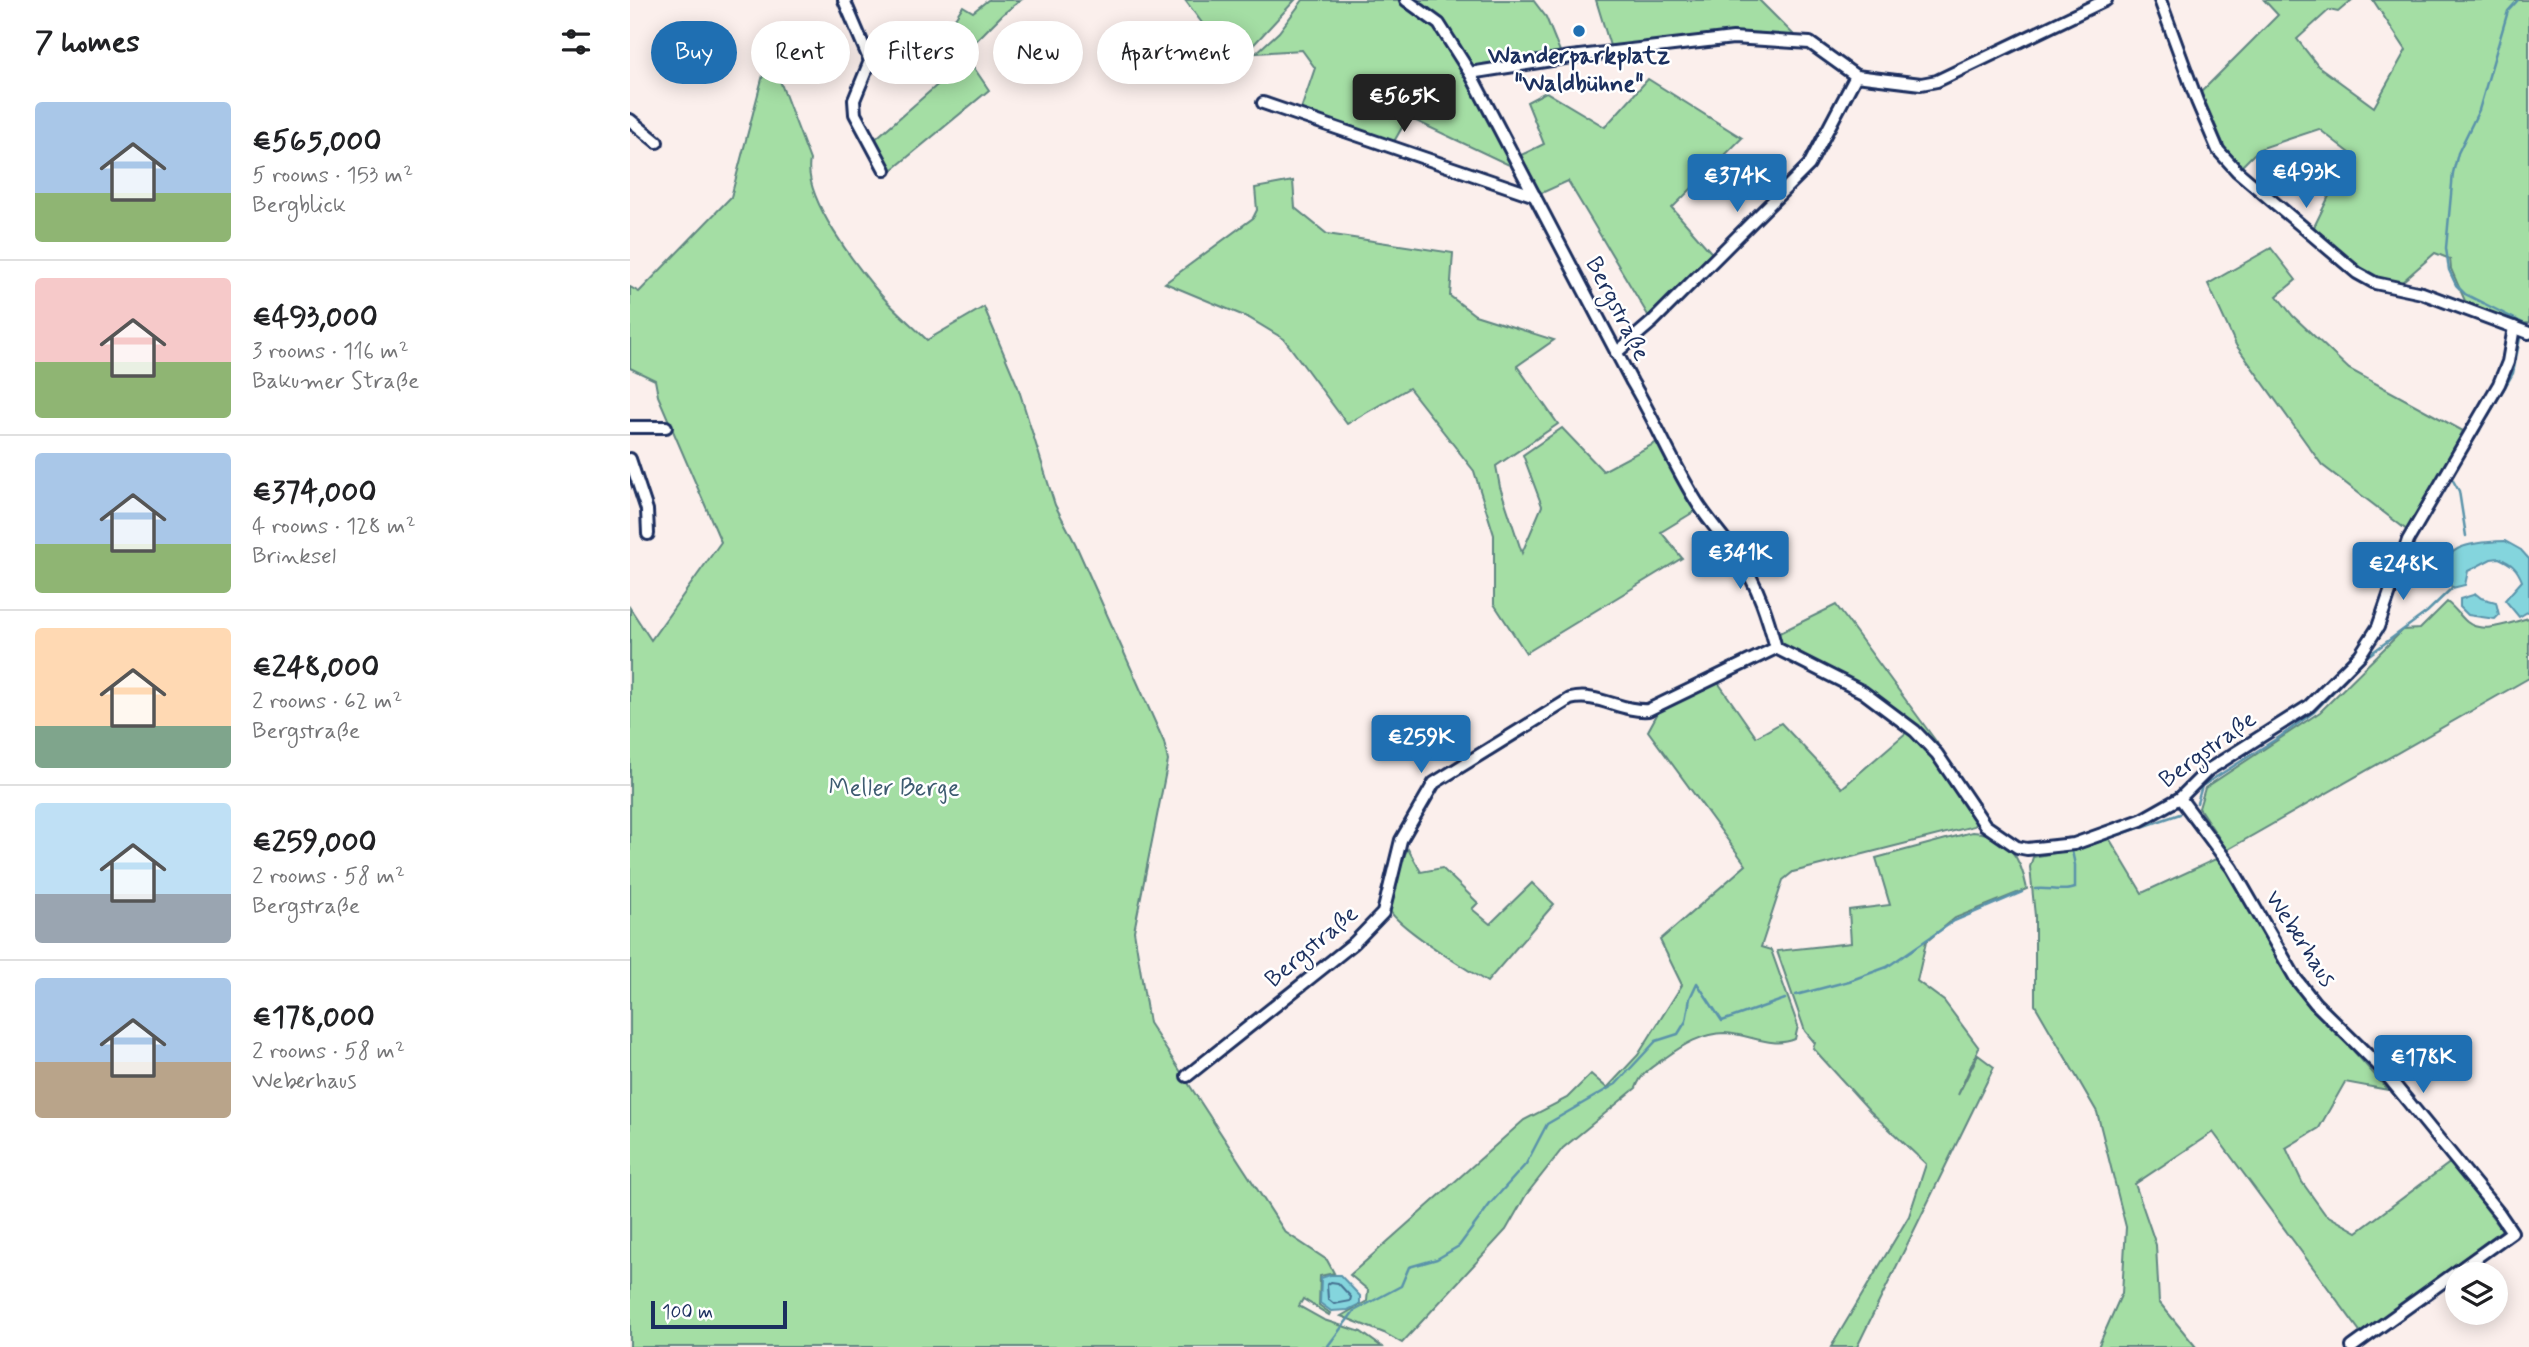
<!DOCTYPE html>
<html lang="en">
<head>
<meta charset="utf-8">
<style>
	:root { --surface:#fff; --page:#f2f2f2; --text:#202124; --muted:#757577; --line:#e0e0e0; --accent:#1f6fb2 }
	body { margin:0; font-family:Mynerve,sans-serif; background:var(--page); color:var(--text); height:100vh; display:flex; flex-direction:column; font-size:26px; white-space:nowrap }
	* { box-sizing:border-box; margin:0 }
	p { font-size:23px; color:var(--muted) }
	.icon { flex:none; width:38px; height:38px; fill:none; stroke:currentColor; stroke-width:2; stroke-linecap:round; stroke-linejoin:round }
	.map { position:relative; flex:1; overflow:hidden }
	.details { display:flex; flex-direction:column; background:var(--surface); width:630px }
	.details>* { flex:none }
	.guide { position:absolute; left:21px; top:21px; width:665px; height:63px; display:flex; gap:14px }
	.buttons { position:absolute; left:1815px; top:1262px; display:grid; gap:14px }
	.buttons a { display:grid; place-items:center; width:63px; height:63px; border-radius:50%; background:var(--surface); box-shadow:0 4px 18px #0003; font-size:35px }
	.scale { position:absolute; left:21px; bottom:18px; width:136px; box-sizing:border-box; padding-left:7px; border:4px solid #1b2f5e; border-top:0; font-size:19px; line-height:24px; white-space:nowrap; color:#1b2f5e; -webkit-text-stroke:5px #fff; paint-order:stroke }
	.price { position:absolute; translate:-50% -60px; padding:0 16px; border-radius:7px; background:var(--accent); color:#fff; font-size:23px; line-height:46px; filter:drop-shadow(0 2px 4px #0008) }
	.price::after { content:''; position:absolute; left:50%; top:42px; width:21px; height:16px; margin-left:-10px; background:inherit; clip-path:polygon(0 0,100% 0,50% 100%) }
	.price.on { background:#222; color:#fff }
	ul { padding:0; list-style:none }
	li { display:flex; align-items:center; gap:21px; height:175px; padding:0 35px }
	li+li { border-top:2px solid var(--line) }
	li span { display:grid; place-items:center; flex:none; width:196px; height:140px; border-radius:7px; color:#555 }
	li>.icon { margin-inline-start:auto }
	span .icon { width:84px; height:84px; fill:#fffc; stroke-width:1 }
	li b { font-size:30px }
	h2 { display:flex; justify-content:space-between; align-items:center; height:84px; padding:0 35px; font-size:30px }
	.tag { padding:0 24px; border-radius:32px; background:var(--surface); box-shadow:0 4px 18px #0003; font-size:24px; line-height:63px }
	.tag.on { background:var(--accent); color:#fff }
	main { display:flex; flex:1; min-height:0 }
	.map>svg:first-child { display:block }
	.green { fill:#a4dea4; stroke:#608681; stroke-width:2 }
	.water { fill:#84d5dd; stroke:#5a93aa; stroke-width:2 }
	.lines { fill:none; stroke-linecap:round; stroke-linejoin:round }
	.shore { stroke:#457191; stroke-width:2 }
	.stream { stroke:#5a93aa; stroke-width:2.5 }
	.minor-casing { stroke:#1b2f5e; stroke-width:16 }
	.minor { stroke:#fff; stroke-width:10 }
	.poi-dot { fill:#1f6fb2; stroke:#fff; stroke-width:2.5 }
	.labels { text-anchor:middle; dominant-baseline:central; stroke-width:5; stroke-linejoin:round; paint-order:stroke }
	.poi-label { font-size:24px; font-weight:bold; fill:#1b2f5e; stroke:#fff }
	.street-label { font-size:24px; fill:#1b2f5e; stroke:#fff }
	.park-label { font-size:24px; fill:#3d5b70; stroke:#fff }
</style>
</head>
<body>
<main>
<section class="details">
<h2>7 homes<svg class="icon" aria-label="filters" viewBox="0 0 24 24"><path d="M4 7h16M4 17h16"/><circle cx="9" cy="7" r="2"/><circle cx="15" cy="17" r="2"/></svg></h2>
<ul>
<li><span style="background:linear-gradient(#a9c7e8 65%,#8fb573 0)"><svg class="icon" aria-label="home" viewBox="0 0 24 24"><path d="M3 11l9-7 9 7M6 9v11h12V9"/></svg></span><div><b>€565,000</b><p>5 rooms · 153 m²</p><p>Bergblick</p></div></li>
<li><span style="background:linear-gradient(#f6c9c9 60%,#8fb573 0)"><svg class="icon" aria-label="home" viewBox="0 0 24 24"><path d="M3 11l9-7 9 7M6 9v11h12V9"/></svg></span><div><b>€493,000</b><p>3 rooms · 116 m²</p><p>Bakumer Straße</p></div></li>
<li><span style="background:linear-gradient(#a9c7e8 65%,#8fb573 0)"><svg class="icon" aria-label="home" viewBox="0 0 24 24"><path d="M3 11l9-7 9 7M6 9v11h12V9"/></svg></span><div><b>€374,000</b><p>4 rooms · 128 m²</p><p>Brinksel</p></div></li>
<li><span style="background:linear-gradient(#ffd9b3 70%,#7fa58c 0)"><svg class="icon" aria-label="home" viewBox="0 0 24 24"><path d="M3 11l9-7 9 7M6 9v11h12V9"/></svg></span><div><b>€248,000</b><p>2 rooms · 62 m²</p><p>Bergstraße</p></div></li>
<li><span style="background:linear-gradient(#bfe0f5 65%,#9aa5b1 0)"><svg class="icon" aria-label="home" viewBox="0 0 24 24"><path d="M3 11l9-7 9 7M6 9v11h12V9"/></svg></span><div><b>€259,000</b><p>2 rooms · 58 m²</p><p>Bergstraße</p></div></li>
<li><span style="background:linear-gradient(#a9c7e8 60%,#b9a48a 0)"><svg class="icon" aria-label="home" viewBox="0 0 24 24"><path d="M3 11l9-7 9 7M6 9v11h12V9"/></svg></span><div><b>€178,000</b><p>2 rooms · 58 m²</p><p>Weberhaus</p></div></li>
</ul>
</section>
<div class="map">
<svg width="1899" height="1347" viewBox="0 0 1899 1347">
	<rect width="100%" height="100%" fill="#fbefec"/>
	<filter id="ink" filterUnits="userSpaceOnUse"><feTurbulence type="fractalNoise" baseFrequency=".0143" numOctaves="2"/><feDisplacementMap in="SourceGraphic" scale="14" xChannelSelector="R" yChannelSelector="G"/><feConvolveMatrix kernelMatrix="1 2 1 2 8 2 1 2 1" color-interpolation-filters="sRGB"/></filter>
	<g filter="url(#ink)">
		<g class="green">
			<path d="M 358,0 L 391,0 L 373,14 L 338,49 L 338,59 L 359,90 L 262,170 L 243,141 L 313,80 L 291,55 L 251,44 L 294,35 L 309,42 L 333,6 L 343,12 Z"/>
			<path d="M 555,0 L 665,0 L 604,66 Z"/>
			<path d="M 673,0 L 903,0 L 916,17 L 931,54 L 840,66 L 885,158 L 914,144 L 897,102 L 916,92 L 975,127 L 1018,79 L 1112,138 L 1042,208 L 1086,258 L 1022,322 L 938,181 L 905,196 L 892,171 L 778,117 L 762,145 L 669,115 L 685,68 L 672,50 L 626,53 L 649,32 Z"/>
			<path d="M 966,0 L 1129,0 L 1168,39 L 1103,35 L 980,46 Z"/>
			<path d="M 1634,0 L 1722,0 L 1708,12 L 1699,10 L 1667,39 L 1688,66 L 1744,107 L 1776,50 L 1743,0 L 1899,0 L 1899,323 L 1888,324 L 1835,301 L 1821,269 L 1820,259 L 1805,253 L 1772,282 L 1743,277 L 1683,229 L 1720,153 L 1689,129 L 1629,149 L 1612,166 L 1595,148 L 1571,92 L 1648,15 Z"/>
			<path d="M 139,52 L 180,160 C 172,197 227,267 251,295 C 265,311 282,325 297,340 L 354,307 L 388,387 L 425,505 L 445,543 L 534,742 L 538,761 L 504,931 L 519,1023 L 655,1232 L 697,1260 L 704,1273 L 690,1276 L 689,1305 L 700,1313 L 699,1315 L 673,1299 L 669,1306 L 694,1320 L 731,1332 L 752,1347 L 0,1347 L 0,608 L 21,640 L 91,542 L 28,396 L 25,380 L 0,368 L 0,287 L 9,292 L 101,197 Z"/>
			<path d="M 663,181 L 665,208 L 697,234 L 823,253 L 820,296 L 845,315 L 924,340 L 887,366 L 928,424 L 866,466 L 870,487 L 892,553 L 912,506 L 893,455 L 932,428 L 973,471 L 1029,441 L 1067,510 L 1031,532 L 1052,558 L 896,653 L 864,604 L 864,535 L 844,471 L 779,388 L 717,424 L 654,339 L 619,318 L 535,283 L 623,218 L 627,210 L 625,188 Z"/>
			<path d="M 1641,248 L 1666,280 L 1647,296 L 1663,316 L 1719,369 L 1833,431 L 1778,531 L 1692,465 L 1606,345 L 1578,284 Z"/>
			<path d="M 1817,602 C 1825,608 1830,616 1837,622 C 1853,635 1881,622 1899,618 L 1899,678 L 1597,850 L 1569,808 L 1575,788 L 1690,712 L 1773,630 L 1790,629 Z"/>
			<path d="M 1206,605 L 1308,744 C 1284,724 1261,703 1234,687 C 1208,670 1162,661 1145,635 Z"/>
			<path d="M 1087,681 L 1126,737 L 1151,723 L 1212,788 L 1278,731 L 1304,757 L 1347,820 L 1344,826 L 1163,872 L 1153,880 L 1131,947 L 1141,950 L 1168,1026 L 1165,1039 C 1142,1049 1119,1034 1095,1033 C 1072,1033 1053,1045 1035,1058 C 1022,1067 1011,1073 1006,1088 L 933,1148 L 896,1195 L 876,1230 L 772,1343 L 754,1333 L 711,1316 L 737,1301 L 738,1290 L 720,1275 L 894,1120 L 937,1098 L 961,1074 L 977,1088 L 1008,1055 L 1052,985 L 1030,940 L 1116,865 L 1018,731 L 1030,709 Z"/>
			<path d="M 1342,832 C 1377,833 1391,858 1397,889 L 1325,918 L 1296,942 L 1287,981 L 1314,1001 L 1349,1048 L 1328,1095 L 1348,1055 L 1364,1067 L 1227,1347 L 1201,1347 L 1279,1216 L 1296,1164 L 1240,1111 L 1183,1048 L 1185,1043 L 1175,1031 L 1147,951 L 1221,943 L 1219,910 L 1260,905 L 1246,858 Z"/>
			<path d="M 1479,838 L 1512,893 L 1590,857 L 1667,987 L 1758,1090 L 1715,1082 L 1689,1128 L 1656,1148 L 1672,1182 L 1695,1214 L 1727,1232 L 1821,1162 L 1872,1230 L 1732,1334 L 1583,1132 L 1505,1184 L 1526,1245 L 1529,1302 L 1566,1347 L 1468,1347 L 1492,1293 L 1496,1227 L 1467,1112 L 1405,1005 L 1405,916 L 1400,867 L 1403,857 L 1441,850 Z"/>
			<path d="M 778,849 L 791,872 L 812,868 L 848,903 L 842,909 L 860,924 L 902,883 L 924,904 L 857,982 C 840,971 759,923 758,906 C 758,895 771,859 778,849 Z"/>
		</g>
		<g class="water">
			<path d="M 1875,541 L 1891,550 L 1899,559 L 1899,611 L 1889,617 L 1875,600 L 1892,581 C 1887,568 1882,564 1869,558 L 1861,559 L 1838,571 L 1835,585 L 1822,588 C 1799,545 1843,542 1875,541 Z"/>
			<path d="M 1846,594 L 1851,598 L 1866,602 L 1869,615 L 1865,619 L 1838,615 L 1830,607 L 1830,599 Z"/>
			<path d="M 700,1275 L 710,1275 L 730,1296 L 730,1304 L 718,1310 L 701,1311 L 690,1303 L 691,1278 Z"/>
		</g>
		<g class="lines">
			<path class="shore" d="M 701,1282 L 708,1283 L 721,1297 L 720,1301 L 704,1304 L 698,1299 L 697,1285 Z"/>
			<g class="stream">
				<path d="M 1888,0 L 1878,11 L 1849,110 L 1828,153 L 1823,173 L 1816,248 L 1819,270 L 1826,285 L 1835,294 L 1893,323"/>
				<path d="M 1858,416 L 1883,373 L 1890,338"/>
				<path d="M 1836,536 L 1829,491 L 1821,477 L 1850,430"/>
				<path d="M 1567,803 L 1572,786 L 1651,736 L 1684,712 L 1739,655 L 1797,612 L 1823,587"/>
				<path d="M 1405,889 C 1418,887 1433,893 1445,888 L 1445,865 L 1442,851 L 1550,814"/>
				<path d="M 1166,995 L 1219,981 L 1257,967 L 1324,921 L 1392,892"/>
				<path d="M 697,1347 L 724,1311 L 771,1286 L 779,1267 L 807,1259 L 829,1246 L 860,1204 L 896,1164 L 917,1124 L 986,1084 L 1026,1041 L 1048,1034 L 1056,1021 L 1060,998 L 1067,983 L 1092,1021 L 1155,999"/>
			</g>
			<g class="minor-casing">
				<g id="minor">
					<path d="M 214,0 L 240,61 L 224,100 L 225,114 L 255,170"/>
					<path d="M 776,0 L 809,24 L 840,73 L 1002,382 C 1026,422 1043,465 1068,504 C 1081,524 1097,541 1110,560 C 1128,585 1138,618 1146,648 L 1233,692 L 1285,731 L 1307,754 L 1355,825 L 1387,847 L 1397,849 L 1444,844 L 1511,820 L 1550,798 L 1578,770 L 1679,706 L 1730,655 L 1748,627 L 1778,540 L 1869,384 L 1878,362 L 1884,327"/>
					<path d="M 1530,0 L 1567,101 L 1588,150 L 1607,171 L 1727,273 L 1745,283 L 1792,293 L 1899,333"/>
					<path d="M 840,73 L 941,57 L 1103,38 L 1180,43 L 1226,76 L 1291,84 L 1307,81 L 1476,0"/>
					<path d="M 633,103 L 905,196"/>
					<path d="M 0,120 L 27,142"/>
					<path d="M 986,353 L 1022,322 L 1179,165 L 1226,76"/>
					<path d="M 0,427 L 36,427"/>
					<path d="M 0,459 L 17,510 L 18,534"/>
					<path d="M 1550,798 L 1602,868 L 1666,979 L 1685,1003 L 1750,1067 L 1869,1213 L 1882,1232 L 1722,1347"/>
					<path d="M 557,1076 L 724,943 L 753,913 L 771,840 L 804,783 L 940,699 C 967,692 991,712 1018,710 L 1146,648"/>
				</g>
			</g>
			<use href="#minor" class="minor"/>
		</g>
	</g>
	<circle class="poi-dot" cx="949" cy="31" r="7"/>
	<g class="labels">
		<g class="poi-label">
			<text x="949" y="56">Wanderparkplatz<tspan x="949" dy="28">"Waldbühne"</tspan></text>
		</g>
		<g class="street-label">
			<text transform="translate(987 309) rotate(63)">Bergstraße</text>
			<text transform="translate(1578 750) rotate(-36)">Bergstraße</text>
			<text transform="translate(1670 939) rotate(57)">Weberhaus</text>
			<text transform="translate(682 947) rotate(-40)">Bergstraße</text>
		</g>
		<g class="park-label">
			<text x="264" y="788">Meller Berge</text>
		</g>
	</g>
</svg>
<div class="buttons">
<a><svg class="icon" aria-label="layers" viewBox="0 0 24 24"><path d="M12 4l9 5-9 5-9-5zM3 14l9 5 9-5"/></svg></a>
</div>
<div class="scale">100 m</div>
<b class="price on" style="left:774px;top:134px">€565K</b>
<b class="price" style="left:1676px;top:210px">€493K</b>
<b class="price" style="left:1107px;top:214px">€374K</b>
<b class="price" style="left:1110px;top:591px">€341K</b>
<b class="price" style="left:1773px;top:602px">€248K</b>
<b class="price" style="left:791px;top:775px">€259K</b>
<b class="price" style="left:1793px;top:1095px">€178K</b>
<div class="guide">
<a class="tag on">Buy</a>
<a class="tag">Rent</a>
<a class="tag">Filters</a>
<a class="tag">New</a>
<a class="tag">Apartment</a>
</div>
</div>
</main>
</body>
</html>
